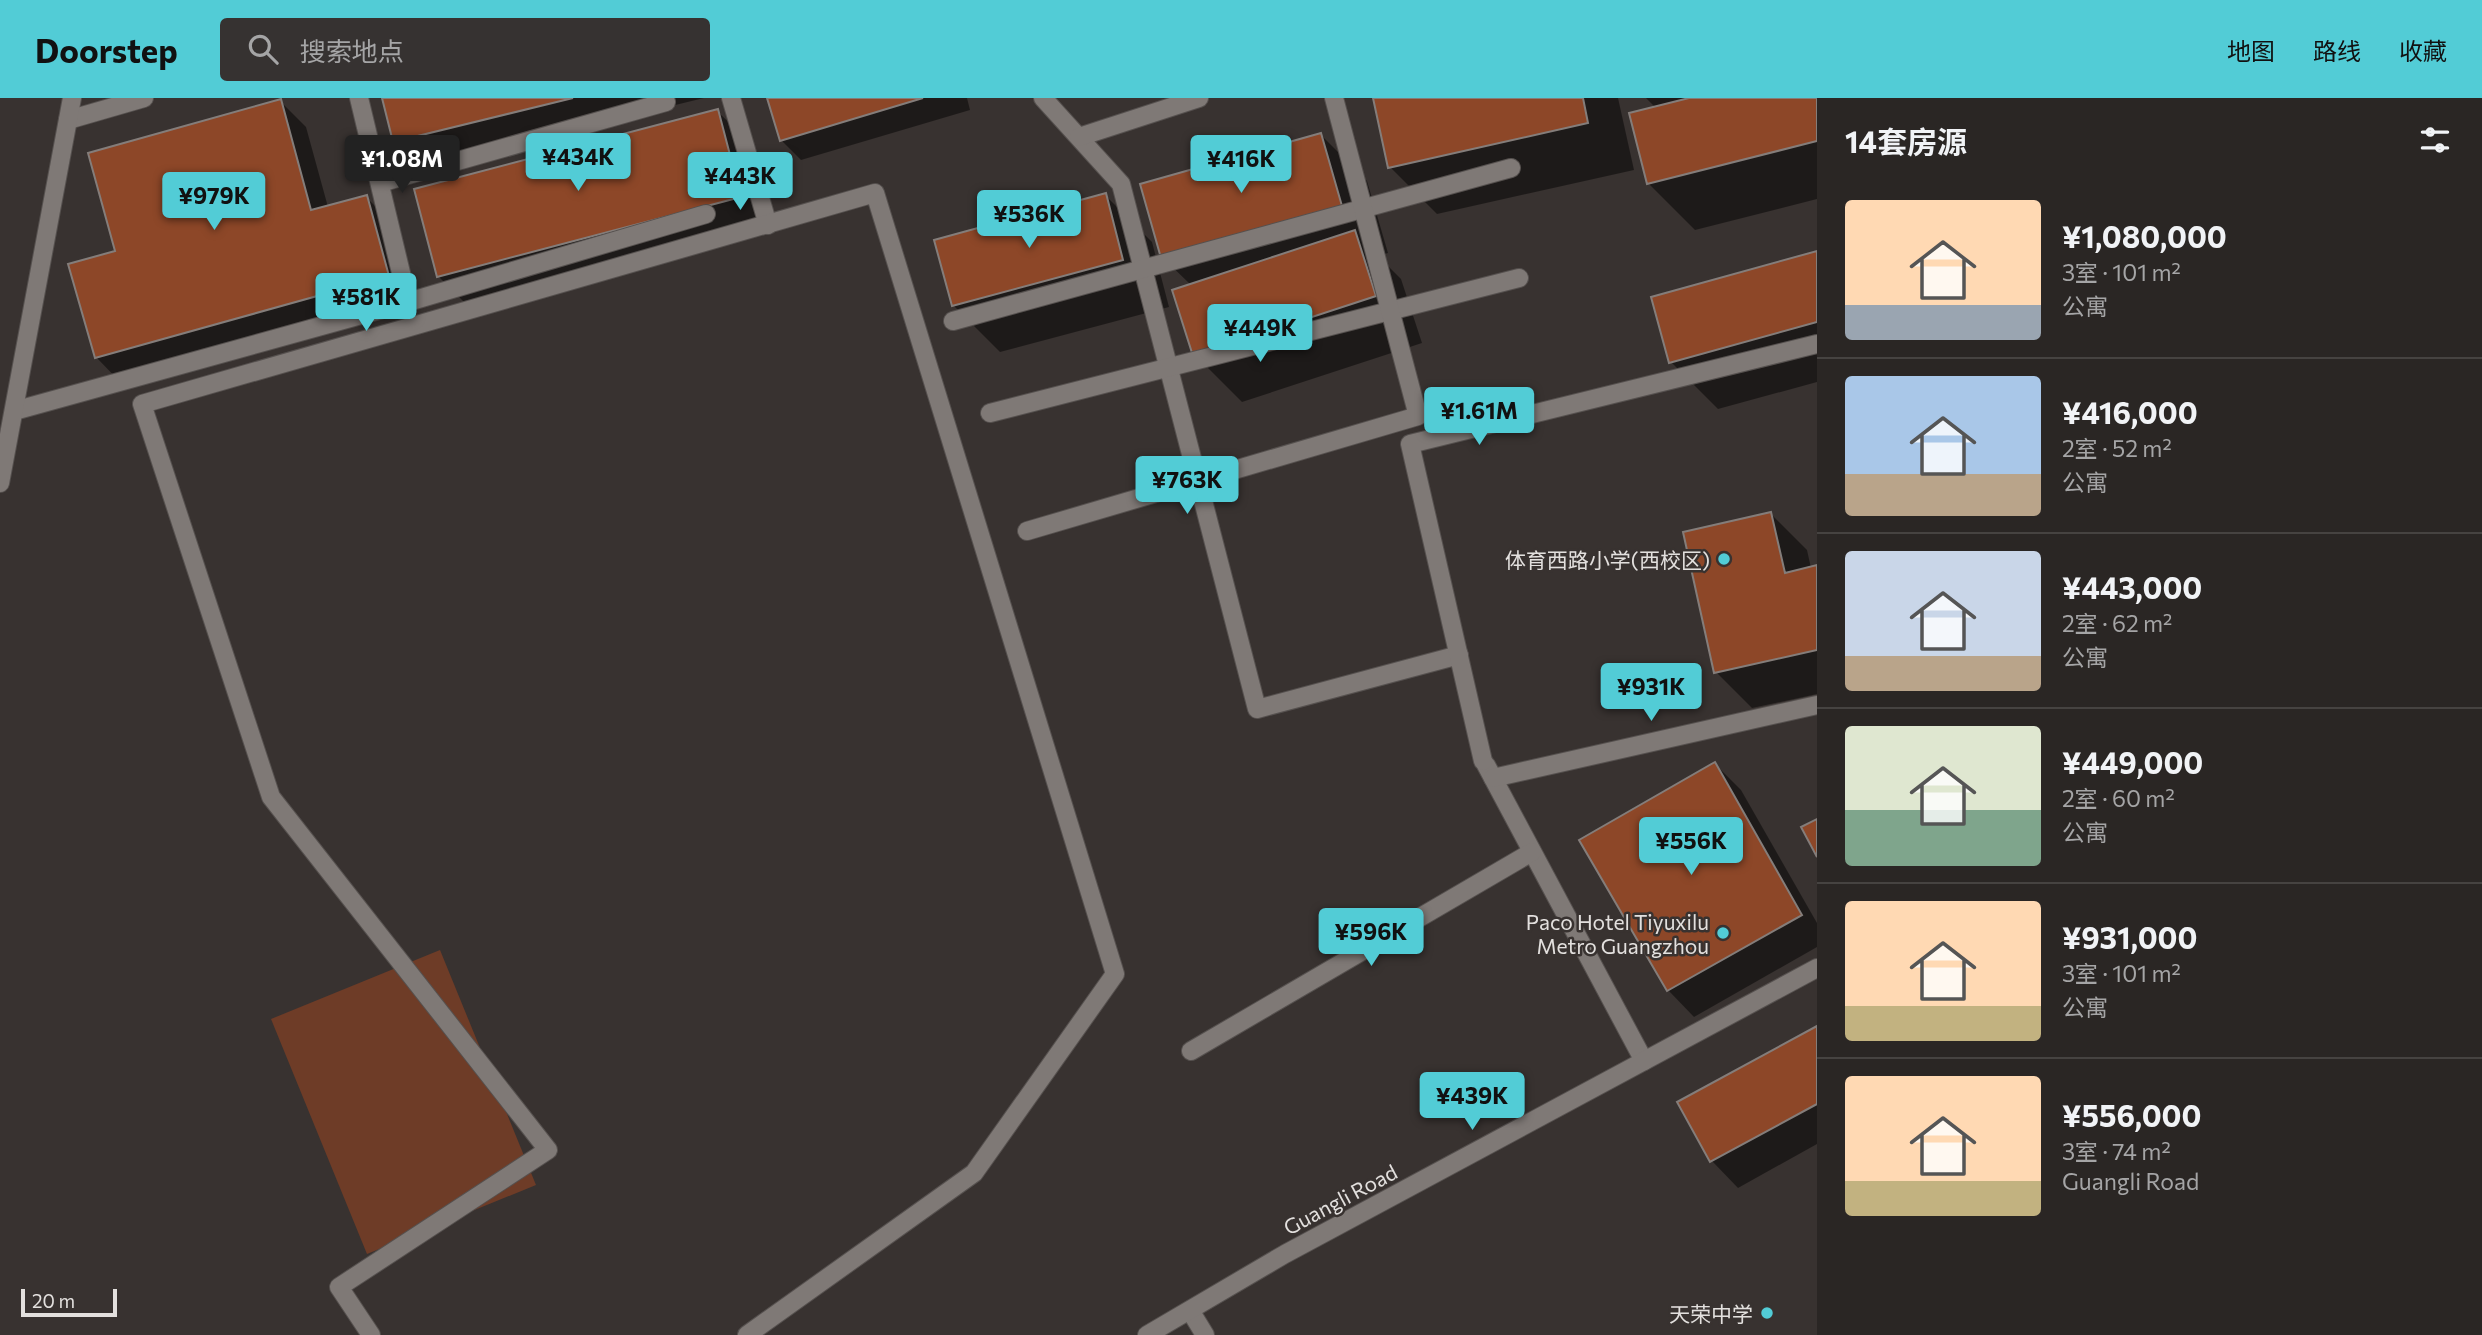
<!DOCTYPE html>
<html lang="zh">
<head>
<meta charset="utf-8">
<style>
	:root { --surface:#2a2624; --page:#363231; --text:#f1f3f6; --muted:#a5a5a6; --line:#464341; --accent:#52ccd6 }
	body { margin:0; font-family:Commissioner,"Noto Sans SC",sans-serif; background:var(--page); color:var(--text); height:100vh; display:flex; flex-direction:column; font-size:26px; white-space:nowrap }
	* { box-sizing:border-box; margin:0 }
	p { font-size:23px; color:var(--muted) }
	.icon { flex:none; width:38px; height:38px; fill:none; stroke:currentColor; stroke-width:2; stroke-linecap:round; stroke-linejoin:round }
	.map { position:relative; flex:1; overflow:hidden }
	.side { display:flex; flex-direction:column; background:var(--surface); width:665px }
	.side>* { flex:none }
	.scale { position:absolute; left:21px; bottom:18px; width:96px; box-sizing:border-box; padding-left:7px; border:4px solid #e3e0de; border-top:0; font-size:19px; line-height:24px; white-space:nowrap; color:#e3e0de; -webkit-text-stroke:5px #383230; paint-order:stroke }
	.price { position:absolute; translate:-50% -60px; padding:0 16px; border-radius:7px; background:var(--accent); color:#111; font-size:23px; line-height:46px; filter:drop-shadow(0 2px 4px #0008) }
	.price::after { content:''; position:absolute; left:50%; top:42px; width:21px; height:16px; margin-left:-10px; background:inherit; clip-path:polygon(0 0,100% 0,50% 100%) }
	.price.selected { background:#222; color:#fff }
	ul { padding:0; list-style:none }
	li { display:flex; align-items:center; gap:21px; height:175px; padding:0 28px }
	li+li { border-top:2px solid var(--line) }
	li span { display:grid; place-items:center; flex:none; width:196px; height:140px; border-radius:7px; color:#555 }
	li>.icon { margin-inline-start:auto }
	span .icon { width:84px; height:84px; fill:#fffc; stroke-width:1 }
	li b { font-size:30px }
	h2 { display:flex; justify-content:space-between; align-items:center; height:84px; padding:0 28px; font-size:30px }
	header { display:flex; align-items:center; gap:42px; box-sizing:border-box; height:98px; padding:0 35px; background:var(--accent); color:#111 }
	header strong { font-size:33px }
	nav { display:flex; gap:38px; margin-inline-start:auto; font-size:24px }
	.search { width:490px; height:63px; background:var(--page); display:flex; align-items:center; gap:18px; box-sizing:border-box; padding:0 24px; border-radius:7px; color:var(--muted); font-size:26px }
	main { display:flex; flex:1; min-height:0 }
	.map>svg:first-child { display:block }
	.green { fill:#6e3c27 }
	.shadow { fill:#0007 }
	.building { fill:#8d4728; stroke:#847d7a; stroke-width:2 }
	.lines { fill:none; stroke-linecap:round; stroke-linejoin:round }
	.service-casing { stroke:#56514f; stroke-width:20 }
	.minor-casing { stroke:#56514f; stroke-width:20 }
	.tertiary-casing { stroke:#56514f; stroke-width:20 }
	.service { stroke:#7f7976; stroke-width:18 }
	.minor { stroke:#7f7976; stroke-width:18 }
	.tertiary { stroke:#7f7976; stroke-width:18 }
	.poi-dot { fill:#52ccd6; stroke:#383230; stroke-width:2.5 }
	.labels { text-anchor:middle; dominant-baseline:central; stroke-width:5; stroke-linejoin:round; paint-order:stroke }
	.poi-label { font-size:21px; fill:#e3e0de; stroke:#383230; text-anchor:end }
	.street-label { font-size:21px; fill:#e3e0de; stroke:#383230 }
</style>
</head>
<body>
<header>
<strong>Doorstep</strong>
<div class="search"><svg class="icon" aria-label="search" viewBox="0 0 24 24"><circle cx="10" cy="10" r="6"/><path d="M15 15l6 6"/></svg>搜索地点</div>
<nav><a>地图</a><a>路线</a><a>收藏</a></nav>
</header>
<main>
<div class="map">
<svg width="1817" height="1237" viewBox="0 0 1817 1237">
	<rect width="100%" height="100%" fill="#383230"/>
	<path class="green" d="M 440,852 L 536,1087 L 367,1156 L 271,921 Z"/>
	<g class="shadow">
		<path d="M 384,0 L 704,0 L 421,69 L 394,43 Z"/>
		<path d="M 769,0 L 967,0 L 970,12 L 801,62 L 781,42 Z"/>
		<path d="M 1375,0 L 1618,0 L 1634,72 L 1437,116 L 1390,69 Z"/>
		<path d="M 1646,0 L 1817,0 L 1817,101 L 1695,132 L 1648,85 L 1656,10 Z"/>
		<path d="M 280,3 L 306,29 L 328,109 L 366,99 L 392,125 L 414,204 L 122,286 L 96,259 L 117,154 Z"/>
		<path d="M 717,13 L 744,39 L 766,125 L 464,204 L 438,178 Z"/>
		<path d="M 1321,37 L 1367,83 L 1388,155 L 1378,158 L 1401,181 L 1422,245 L 1242,304 L 1195,257 L 1191,187 L 1162,159 Z"/>
		<path d="M 1105,97 L 1152,144 L 1169,209 L 1000,254 L 953,207 Z"/>
		<path d="M 1817,155 L 1817,284 L 1718,311 L 1671,264 Z"/>
		<path d="M 1771,416 L 1807,452 L 1811,470 L 1817,469 L 1817,596 L 1752,610 L 1716,574 Z"/>
		<path d="M 1715,666 L 1741,692 L 1817,825 L 1817,849 L 1694,919 L 1668,892 L 1582,742 Z"/>
		<path d="M 1817,930 L 1817,1046 L 1738,1090 L 1712,1063 L 1679,1005 Z"/>
	</g>
	<g class="building">
		<path d="M 382,0 L 573,0 L 393,44 Z"/>
		<path d="M 767,0 L 923,0 L 780,43 Z"/>
		<path d="M 1373,0 L 1583,0 L 1588,25 L 1388,70 Z"/>
		<path d="M 1689,0 L 1817,0 L 1817,43 L 1647,86 L 1629,15 Z"/>
		<path d="M 281,1 L 311,112 L 367,97 L 389,178 L 95,260 L 68,166 L 115,153 L 88,55 Z"/>
		<path d="M 718,11 L 741,99 L 437,179 L 414,91 Z"/>
		<path d="M 1321,35 L 1342,108 L 1161,160 L 1140,86 Z"/>
		<path d="M 1106,95 L 1123,162 L 952,208 L 934,142 Z"/>
		<path d="M 1355,132 L 1376,198 L 1193,258 L 1172,192 Z"/>
		<path d="M 1817,153 L 1817,224 L 1669,265 L 1651,199 Z"/>
		<path d="M 1771,414 L 1785,475 L 1817,467 L 1817,552 L 1714,575 L 1683,434 Z"/>
		<path d="M 1715,664 L 1802,817 L 1667,893 L 1579,742 Z"/>
		<path d="M 1817,721 L 1817,759 L 1801,729 Z"/>
		<path d="M 1817,928 L 1817,1006 L 1710,1064 L 1677,1004 Z"/>
	</g>
	<g class="lines">
		<g class="service-casing">
			<path id="service" d="M 1486,667 L 1644,963"/>
		</g>
		<g class="minor-casing">
			<g id="minor">
				<path d="M 359,0 L 408,204"/>
				<path d="M 731,0 L 768,127"/>
				<path d="M 1043,0 L 1121,86 L 1257,611 L 1459,557"/>
				<path d="M 68,22 L 144,0"/>
				<path d="M 1079,39 L 1199,0"/>
				<path d="M 380,85 L 666,4"/>
				<path d="M 953,223 L 1511,70"/>
				<path d="M 14,313 L 408,204 L 706,116"/>
				<path d="M 990,315 L 1519,180"/>
				<path d="M 0,385 L 72,0"/>
				<path d="M 1027,433 L 1418,318 L 1334,0"/>
				<path d="M 1483,663 L 1410,346 L 1817,246"/>
				<path d="M 1493,680 L 1817,607"/>
				<path d="M 1191,953 L 1532,754"/>
				<path d="M 1191,1214 L 1205,1237"/>
				<path d="M 371,1237 L 339,1189 L 548,1052 L 271,699 L 142,306 L 875,95 L 1115,876 L 974,1075 L 747,1237"/>
			</g>
		</g>
		<g class="tertiary-casing">
			<path id="tertiary" d="M 1147,1237 L 1285,1156 L 1817,870"/>
		</g>
		<use href="#service" class="service"/>
		<use href="#minor" class="minor"/>
		<use href="#tertiary" class="tertiary"/>
	</g>
	<g class="poi-dot">
		<circle cx="1724" cy="461" r="7"/>
		<circle cx="1723" cy="835" r="7"/>
		<circle cx="1767" cy="1215" r="7"/>
	</g>
	<g class="labels">
		<g class="poi-label">
			<text x="1710" y="461">体育西路小学(西校区)</text>
			<text x="1709" y="823">Paco Hotel Tiyuxilu<tspan x="1709" dy="24">Metro Guangzhou</tspan></text>
			<text x="1753" y="1215">天荣中学</text>
		</g>
		<g class="street-label">
			<text transform="translate(1340 1101) rotate(-28)">Guangli Road</text>
		</g>
	</g>
</svg>
<div class="scale">20 m</div>
<b class="price" style="left:578px;top:95px">¥434K</b>
<b class="price selected" style="left:402px;top:97px">¥1.08M</b>
<b class="price" style="left:1241px;top:97px">¥416K</b>
<b class="price" style="left:740px;top:114px">¥443K</b>
<b class="price" style="left:214px;top:134px">¥979K</b>
<b class="price" style="left:1029px;top:152px">¥536K</b>
<b class="price" style="left:366px;top:235px">¥581K</b>
<b class="price" style="left:1260px;top:266px">¥449K</b>
<b class="price" style="left:1479px;top:349px">¥1.61M</b>
<b class="price" style="left:1187px;top:418px">¥763K</b>
<b class="price" style="left:1651px;top:625px">¥931K</b>
<b class="price" style="left:1691px;top:779px">¥556K</b>
<b class="price" style="left:1371px;top:870px">¥596K</b>
<b class="price" style="left:1472px;top:1034px">¥439K</b>
</div>
<section class="side">
<h2>14套房源<svg class="icon" aria-label="filters" viewBox="0 0 24 24"><path d="M4 7h16M4 17h16"/><circle cx="9" cy="7" r="2"/><circle cx="15" cy="17" r="2"/></svg></h2>
<ul>
<li><span style="background:linear-gradient(#ffd9b3 75%,#9aa5b1 0)"><svg class="icon" aria-label="home" viewBox="0 0 24 24"><path d="M3 11l9-7 9 7M6 9v11h12V9"/></svg></span><div><b>¥1,080,000</b><p>3室 · 101 m²</p><p>公寓</p></div></li>
<li><span style="background:linear-gradient(#a9c7e8 70%,#b9a48a 0)"><svg class="icon" aria-label="home" viewBox="0 0 24 24"><path d="M3 11l9-7 9 7M6 9v11h12V9"/></svg></span><div><b>¥416,000</b><p>2室 · 52 m²</p><p>公寓</p></div></li>
<li><span style="background:linear-gradient(#c9d6e8 75%,#b9a48a 0)"><svg class="icon" aria-label="home" viewBox="0 0 24 24"><path d="M3 11l9-7 9 7M6 9v11h12V9"/></svg></span><div><b>¥443,000</b><p>2室 · 62 m²</p><p>公寓</p></div></li>
<li><span style="background:linear-gradient(#dfe7d0 60%,#7fa58c 0)"><svg class="icon" aria-label="home" viewBox="0 0 24 24"><path d="M3 11l9-7 9 7M6 9v11h12V9"/></svg></span><div><b>¥449,000</b><p>2室 · 60 m²</p><p>公寓</p></div></li>
<li><span style="background:linear-gradient(#ffd9b3 75%,#c2b280 0)"><svg class="icon" aria-label="home" viewBox="0 0 24 24"><path d="M3 11l9-7 9 7M6 9v11h12V9"/></svg></span><div><b>¥931,000</b><p>3室 · 101 m²</p><p>公寓</p></div></li>
<li><span style="background:linear-gradient(#ffd9b3 75%,#c2b280 0)"><svg class="icon" aria-label="home" viewBox="0 0 24 24"><path d="M3 11l9-7 9 7M6 9v11h12V9"/></svg></span><div><b>¥556,000</b><p>3室 · 74 m²</p><p>Guangli Road</p></div></li>
</ul>
</section>
</main>
</body>
</html>
